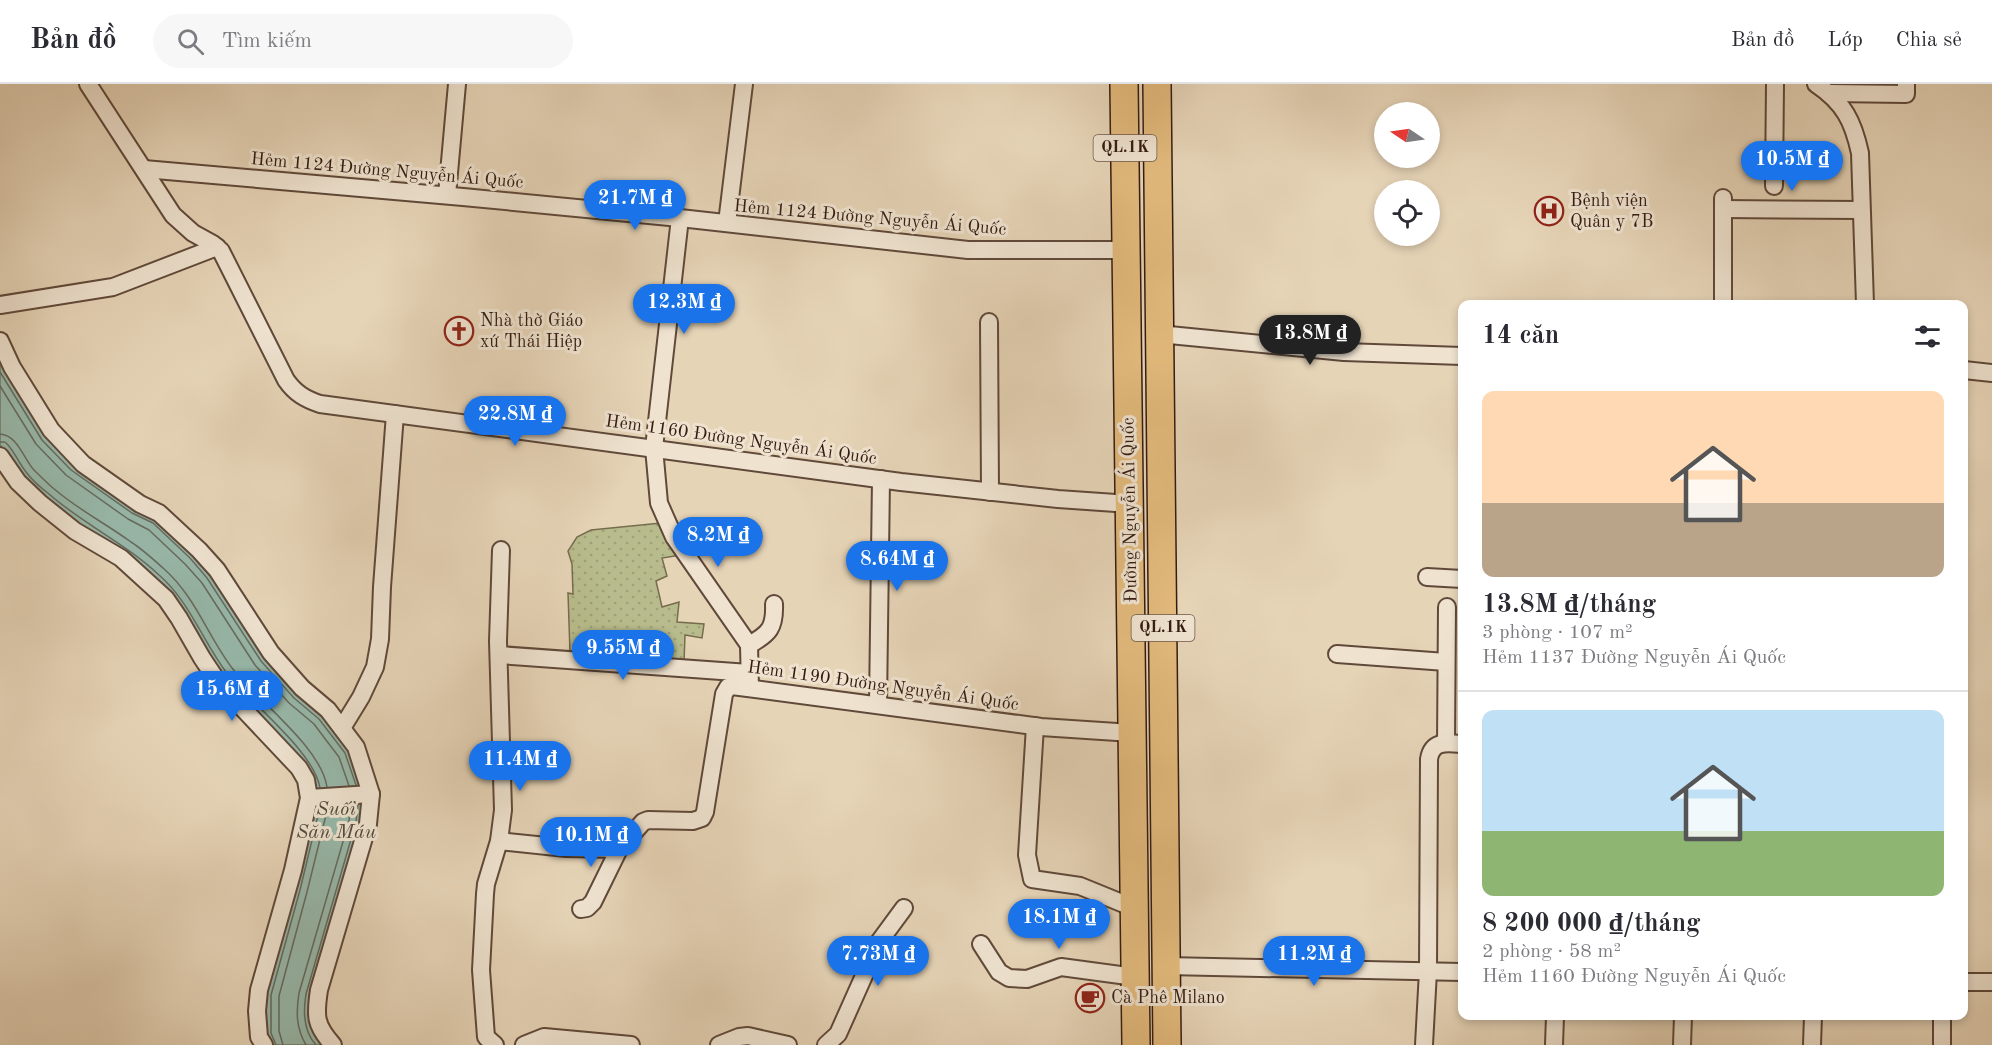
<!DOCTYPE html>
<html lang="vi">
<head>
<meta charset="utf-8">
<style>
	:root { --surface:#fff; --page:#f7f7f7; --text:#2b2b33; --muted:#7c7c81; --line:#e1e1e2; --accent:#1a73e8 }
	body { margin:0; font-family:"Old Standard TT",serif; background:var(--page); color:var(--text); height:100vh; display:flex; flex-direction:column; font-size:22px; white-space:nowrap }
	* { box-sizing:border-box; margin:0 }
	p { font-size:20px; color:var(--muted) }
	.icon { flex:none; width:33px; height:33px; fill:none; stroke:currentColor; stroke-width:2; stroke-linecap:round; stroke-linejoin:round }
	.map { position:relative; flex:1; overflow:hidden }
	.sheet { position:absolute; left:1458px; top:216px; width:510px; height:720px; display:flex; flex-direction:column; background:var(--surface); border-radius:12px; box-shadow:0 3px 9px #0003 }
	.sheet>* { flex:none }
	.needle { width:39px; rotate:283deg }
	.tools { position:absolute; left:1374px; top:18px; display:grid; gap:12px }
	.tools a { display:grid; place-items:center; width:66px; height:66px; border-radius:50%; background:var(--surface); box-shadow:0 3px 9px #0003; font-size:30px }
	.price { position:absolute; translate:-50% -51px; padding:0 14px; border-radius:21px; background:var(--accent); color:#fff; font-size:20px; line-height:39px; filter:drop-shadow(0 2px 3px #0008) }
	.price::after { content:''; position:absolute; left:50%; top:36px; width:18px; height:14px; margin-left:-9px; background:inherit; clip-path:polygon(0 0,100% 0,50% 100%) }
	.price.on { background:#222; color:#fff }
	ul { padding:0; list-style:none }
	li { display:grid; align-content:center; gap:12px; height:318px; padding:0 24px }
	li+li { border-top:2px solid var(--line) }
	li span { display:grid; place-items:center; height:186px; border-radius:12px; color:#555 }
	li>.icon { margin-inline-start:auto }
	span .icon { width:108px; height:108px; fill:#fffc; stroke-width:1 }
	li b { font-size:26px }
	h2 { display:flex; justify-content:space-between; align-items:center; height:72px; padding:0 24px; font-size:26px }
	header { display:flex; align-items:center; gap:36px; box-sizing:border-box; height:84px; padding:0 30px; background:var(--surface); border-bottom:2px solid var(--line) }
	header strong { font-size:28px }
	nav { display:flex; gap:33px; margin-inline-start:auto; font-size:21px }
	.search { width:420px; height:54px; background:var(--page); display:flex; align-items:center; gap:15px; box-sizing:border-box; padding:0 21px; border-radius:33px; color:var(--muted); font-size:22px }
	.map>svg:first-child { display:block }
	.grass { fill:url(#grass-dots); stroke:#766c4e; stroke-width:1.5 }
	.water { fill:#97b8aa; stroke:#6f796d; stroke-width:1.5 }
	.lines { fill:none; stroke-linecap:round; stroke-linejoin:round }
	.shore { stroke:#666a5e; stroke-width:1.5 }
	.minor-casing { stroke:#60493a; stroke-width:20 }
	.primary-casing { stroke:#341b11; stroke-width:30 }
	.minor { stroke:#efe3d0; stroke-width:16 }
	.primary { stroke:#e3ba7c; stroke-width:27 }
	.labels { text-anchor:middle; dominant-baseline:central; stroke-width:6; stroke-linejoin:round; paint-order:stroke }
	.shield { fill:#efe3d0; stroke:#6c574a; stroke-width:1.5 }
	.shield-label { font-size:16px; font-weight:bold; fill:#341b11 }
	.street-label { font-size:18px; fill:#341b11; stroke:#efe3d0 }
	.poi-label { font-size:18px; fill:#341b11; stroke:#efe3d0; text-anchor:start }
	.water-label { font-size:20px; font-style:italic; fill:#524a3f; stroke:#efe3d0 }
</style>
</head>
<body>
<header>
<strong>Bản đồ</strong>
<div class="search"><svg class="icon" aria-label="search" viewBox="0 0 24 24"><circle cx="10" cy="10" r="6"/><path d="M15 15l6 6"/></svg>Tìm kiếm</div>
<nav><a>Bản đồ</a><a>Lớp</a><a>Chia sẻ</a></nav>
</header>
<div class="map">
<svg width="1992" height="961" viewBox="0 0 1992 961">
	<defs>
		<pattern id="grass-dots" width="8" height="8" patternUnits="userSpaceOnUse" patternTransform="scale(1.5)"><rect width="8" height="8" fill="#b8bc8c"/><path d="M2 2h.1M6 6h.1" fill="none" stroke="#9fa178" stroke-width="1.8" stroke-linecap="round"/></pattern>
	</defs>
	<rect width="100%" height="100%" fill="#e6d4b7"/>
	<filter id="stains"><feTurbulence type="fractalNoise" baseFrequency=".00333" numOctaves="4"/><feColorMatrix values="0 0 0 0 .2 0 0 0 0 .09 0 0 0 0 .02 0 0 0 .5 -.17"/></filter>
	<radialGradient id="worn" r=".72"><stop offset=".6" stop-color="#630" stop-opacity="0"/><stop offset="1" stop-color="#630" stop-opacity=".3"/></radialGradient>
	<path class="grass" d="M 661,439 L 681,471 L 662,474 L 667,492 L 656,497 L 662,523 L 679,518 L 677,538 L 704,540 L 702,554 L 685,551 L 684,578 L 570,568 L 568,509 L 573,510 L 572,480 L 568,467 L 577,453 L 591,446 Z"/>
	<path class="water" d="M 0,273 L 47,352 L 156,434 L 195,470 L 351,667 L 363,704 L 362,739 L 316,892 L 325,961 L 271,961 C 263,945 264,928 265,910 L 314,707 L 222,593 L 196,549 L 77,440 L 44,415 L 22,392 L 0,361 Z"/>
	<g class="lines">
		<g class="shore">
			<path d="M 0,288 L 42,356 L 71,386 L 132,429 L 153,439 L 190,474 L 207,494 L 261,577 L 294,614 L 319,635 L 345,669 L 356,701"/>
			<path d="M 0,302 L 36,360 L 66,391 L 128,435 L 149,446 L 185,480 L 202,499 L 255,581 L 289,619 L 314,640 L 326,656 L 339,673 L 349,702"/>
			<path d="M 0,350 C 17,351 23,373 33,385 C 39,391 46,398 53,404 C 77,425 105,439 131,458 C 142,465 153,475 163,484 C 196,513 207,551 232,584 C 258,617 321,663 327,703"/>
			<path d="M 0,358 C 5,358 4,357 8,361 C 15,369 19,379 26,388 C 32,396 41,404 49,410 C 83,440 125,459 159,491 C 190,518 202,556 226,588 C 250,619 314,667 320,704"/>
			<path d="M 276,961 L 271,949 L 271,911 L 300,806 L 320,723"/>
			<path d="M 283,961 L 279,947 L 279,912 L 307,808 L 328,723"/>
			<path d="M 306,961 C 296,944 296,928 299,909 L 349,737 L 351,721"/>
			<path d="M 316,961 C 303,947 303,928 306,910 L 356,738 L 358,721"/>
		</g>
		<g class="minor-casing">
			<g id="minor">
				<path d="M 88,0 L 173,131 L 193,149 L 213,160 L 221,167 L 286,296 C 295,309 305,315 320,320 L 901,398 L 1058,415 L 1130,420"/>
				<path d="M 1816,0 C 1844,19 1853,37 1860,69 L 1865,220"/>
				<path d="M 1830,9 L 1906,10 L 1906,0"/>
				<path d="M 144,85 L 463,113 L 680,134 L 968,166 L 1127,166"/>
				<path d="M 1774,102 L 1775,0"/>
				<path d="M 447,111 L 457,0"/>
				<path d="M 1723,125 L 1860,126"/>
				<path d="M 680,134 L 654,364 L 659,419 L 674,453 L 749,561 L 750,604"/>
				<path d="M 727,139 L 744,0"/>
				<path d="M 1723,220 L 1723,114"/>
				<path d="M 0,221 L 113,203 L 217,163"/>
				<path d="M 989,238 L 990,408"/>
				<path d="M 1159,250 L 1344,268 L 1462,272"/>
				<path d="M 0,257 L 12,283 L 51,346 L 83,380 L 140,420 L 159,429 L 199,466 L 217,486 L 271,569 L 302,604 L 328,626 L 356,663 L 371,710 L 368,740 L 319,906 C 315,932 315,941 333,961"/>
				<path d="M 1964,286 L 1992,289"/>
				<path d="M 0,372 L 18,398 L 40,419 L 75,447 L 121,474 L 166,515 L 179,534 L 202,574 L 218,598 L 299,684 L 306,696 L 309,714 L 293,786 L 259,906 L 257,927 L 259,953 L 264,961"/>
				<path d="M 1427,493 L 1462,495"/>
				<path d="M 749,561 C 769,550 775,544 774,520"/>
				<path d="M 1337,570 L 1446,578"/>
				<path d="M 499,571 L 749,589"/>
				<path d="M 878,620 L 881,395"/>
				<path d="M 1035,642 L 1027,771 L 1032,795 L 1080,802 L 1134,824"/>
				<path d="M 342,644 L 361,613 L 375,583 L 380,555 L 382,503 L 395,330"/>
				<path d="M 1446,659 L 1447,523"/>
				<path d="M 309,714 L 371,710"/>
				<path d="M 499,757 L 566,764 L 619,765 L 643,738 L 648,736 L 693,737 L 702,734 L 705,728 L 724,610 L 728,603 L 732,602 L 1041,643 L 1132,649"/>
				<path d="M 581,825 L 587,824 L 593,818 L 619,765"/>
				<path d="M 981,860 L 999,888 L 1009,894 L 1027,895 L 1061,883 L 1135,893"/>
				<path d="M 1166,882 L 1462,888"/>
				<path d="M 1964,898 L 1992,898"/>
				<path d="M 495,961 L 486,953 L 481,886 L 485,810 L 486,800 L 499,757 L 503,726 L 498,557 L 501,466"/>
				<path d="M 524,961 L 544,953 L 631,961"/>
				<path d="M 719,961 L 739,953 L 748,952 L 788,961"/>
				<path d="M 826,961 L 838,950 L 879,858 L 904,824"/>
				<path d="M 1424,961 L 1428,887 L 1429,675 C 1432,656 1447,659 1462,660"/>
				<path d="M 1554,961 L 1555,932"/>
				<path d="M 1682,961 L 1683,932"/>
				<path d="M 1812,961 L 1813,932"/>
				<path d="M 1942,961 L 1942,932"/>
			</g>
		</g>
		<g class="primary-casing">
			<g id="primary">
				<path d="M 1124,0 L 1136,961"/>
				<path d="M 1157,0 L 1167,961"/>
			</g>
		</g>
		<use href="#minor" class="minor"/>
		<use href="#primary" class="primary"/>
	</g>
	<defs>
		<g id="hospital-ring" transform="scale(1.5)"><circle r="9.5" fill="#efe3d0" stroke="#8f2418" stroke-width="1.5"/><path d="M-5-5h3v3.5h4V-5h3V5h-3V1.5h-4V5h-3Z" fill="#8f2418"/></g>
		<g id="church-ring" transform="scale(1.5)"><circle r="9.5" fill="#efe3d0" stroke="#8f2418" stroke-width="1.5"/><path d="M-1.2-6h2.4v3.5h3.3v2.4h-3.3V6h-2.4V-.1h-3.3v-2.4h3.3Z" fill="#8f2418"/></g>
		<g id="cafe-ring" transform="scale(1.5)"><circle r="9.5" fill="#efe3d0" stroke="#8f2418" stroke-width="1.5"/><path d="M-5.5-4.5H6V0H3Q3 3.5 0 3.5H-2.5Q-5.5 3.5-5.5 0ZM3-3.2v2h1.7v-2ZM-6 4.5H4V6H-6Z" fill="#8f2418"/></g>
	</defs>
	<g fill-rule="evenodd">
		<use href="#hospital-ring" x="1549" y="127"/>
		<use href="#church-ring" x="459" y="247"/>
		<use href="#cafe-ring" x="1090" y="914"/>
	</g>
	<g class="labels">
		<g class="shield">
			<rect x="1093.5" y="51" width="63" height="26" rx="4.5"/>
			<rect x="1131.5" y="531" width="63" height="26" rx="4.5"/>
		</g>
		<g class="shield-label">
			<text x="1125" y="64">QL.1K</text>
			<text x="1163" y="544">QL.1K</text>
		</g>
		<g class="street-label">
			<text transform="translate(387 87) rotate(5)">Hẻm 1124 Đường Nguyễn Ái Quốc</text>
			<text transform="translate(870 134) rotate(5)">Hẻm 1124 Đường Nguyễn Ái Quốc</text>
			<text transform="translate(741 356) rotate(8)">Hẻm 1160 Đường Nguyễn Ái Quốc</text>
			<text transform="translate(1130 426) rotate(-91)">Đường Nguyễn Ái Quốc</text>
			<text transform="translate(883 602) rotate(8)">Hẻm 1190 Đường Nguyễn Ái Quốc</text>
		</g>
		<g class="poi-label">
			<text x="1570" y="117">Bệnh viện<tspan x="1570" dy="21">Quân y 7B</tspan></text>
			<text x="480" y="237">Nhà thờ Giáo<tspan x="480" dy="21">xứ Thái Hiệp</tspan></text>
			<text x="1111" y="914">Cà Phê Milano</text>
		</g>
		<g class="water-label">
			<text x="336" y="726">Suối<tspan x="336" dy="23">Săn Máu</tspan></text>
		</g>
	</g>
	<rect width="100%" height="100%" filter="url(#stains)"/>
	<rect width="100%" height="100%" fill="url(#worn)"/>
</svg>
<div class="tools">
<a><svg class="needle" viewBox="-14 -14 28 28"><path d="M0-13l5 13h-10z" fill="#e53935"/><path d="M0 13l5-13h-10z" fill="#7c7c81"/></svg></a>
<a><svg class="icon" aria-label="locate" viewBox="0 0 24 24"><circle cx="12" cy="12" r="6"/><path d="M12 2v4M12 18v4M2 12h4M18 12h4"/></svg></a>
</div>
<b class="price" style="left:1792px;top:108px">10.5M ₫</b>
<b class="price" style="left:635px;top:147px">21.7M ₫</b>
<b class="price" style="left:684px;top:251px">12.3M ₫</b>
<b class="price on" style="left:1310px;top:282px">13.8M ₫</b>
<b class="price" style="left:515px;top:363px">22.8M ₫</b>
<b class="price" style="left:718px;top:484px">8.2M ₫</b>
<b class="price" style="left:897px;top:508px">8.64M ₫</b>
<b class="price" style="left:623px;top:597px">9.55M ₫</b>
<b class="price" style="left:232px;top:638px">15.6M ₫</b>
<b class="price" style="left:520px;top:708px">11.4M ₫</b>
<b class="price" style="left:591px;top:784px">10.1M ₫</b>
<b class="price" style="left:1059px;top:866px">18.1M ₫</b>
<b class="price" style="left:878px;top:903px">7.73M ₫</b>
<b class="price" style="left:1314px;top:903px">11.2M ₫</b>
<section class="sheet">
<h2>14 căn<svg class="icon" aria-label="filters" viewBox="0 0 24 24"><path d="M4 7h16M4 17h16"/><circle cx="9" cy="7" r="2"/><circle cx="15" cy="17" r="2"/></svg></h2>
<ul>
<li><span style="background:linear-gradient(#ffd9b3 60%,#b9a48a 0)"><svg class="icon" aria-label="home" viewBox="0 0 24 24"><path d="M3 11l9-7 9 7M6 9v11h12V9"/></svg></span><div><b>13.8M ₫/tháng</b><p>3 phòng · 107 m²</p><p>Hẻm 1137 Đường Nguyễn Ái Quốc</p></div></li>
<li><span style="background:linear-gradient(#bfe0f5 65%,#8fb573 0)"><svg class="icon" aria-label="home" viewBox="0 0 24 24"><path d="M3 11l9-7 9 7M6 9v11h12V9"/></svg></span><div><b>8 200 000 ₫/tháng</b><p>2 phòng · 58 m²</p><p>Hẻm 1160 Đường Nguyễn Ái Quốc</p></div></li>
</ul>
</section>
</div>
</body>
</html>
